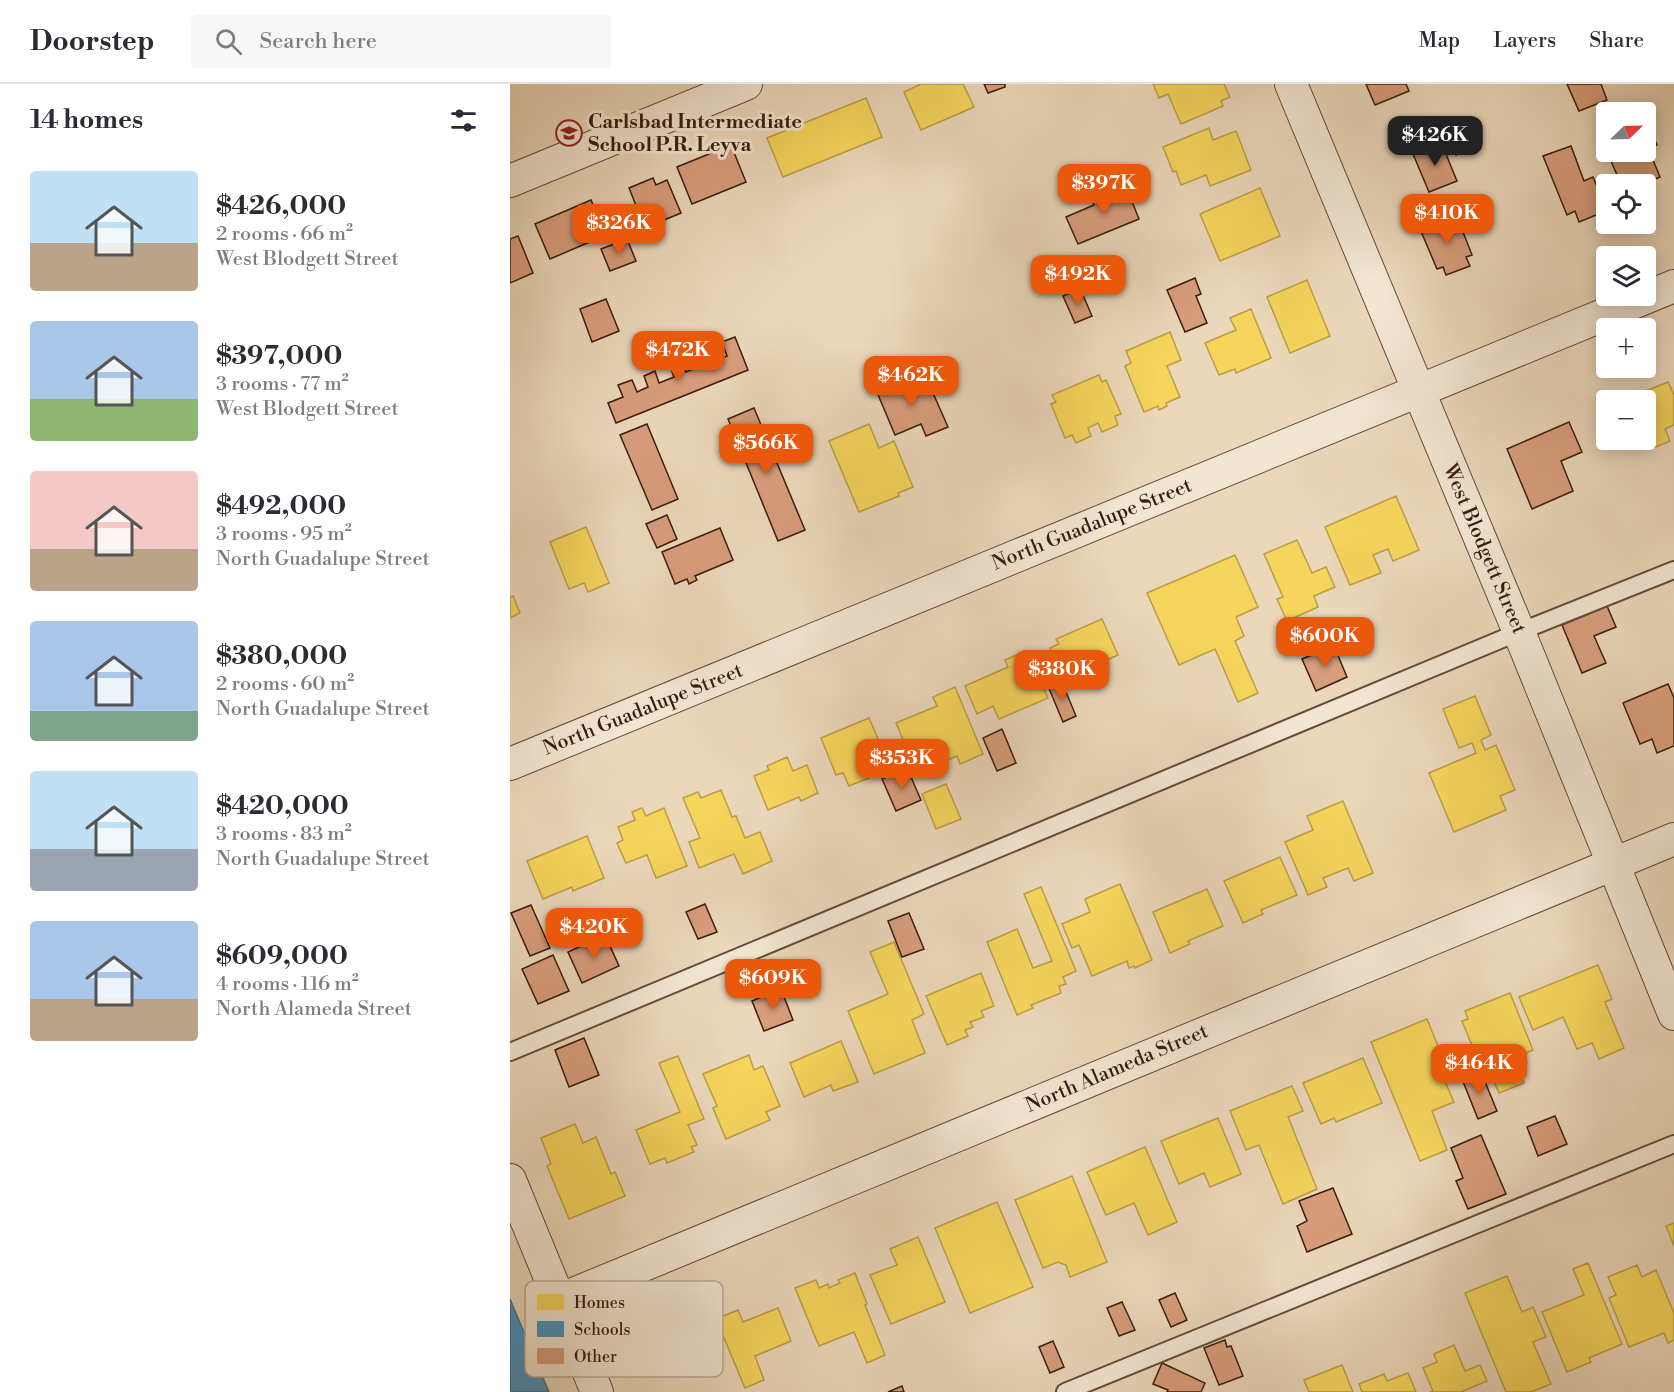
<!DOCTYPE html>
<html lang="en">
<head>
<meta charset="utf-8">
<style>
	:root { --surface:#fff; --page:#f7f7f7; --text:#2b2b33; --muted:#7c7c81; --line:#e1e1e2; --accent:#ea580c }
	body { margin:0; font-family:"Libre Bodoni",serif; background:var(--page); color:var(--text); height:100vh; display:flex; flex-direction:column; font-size:22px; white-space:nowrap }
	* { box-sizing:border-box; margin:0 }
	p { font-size:20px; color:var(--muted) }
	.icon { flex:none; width:33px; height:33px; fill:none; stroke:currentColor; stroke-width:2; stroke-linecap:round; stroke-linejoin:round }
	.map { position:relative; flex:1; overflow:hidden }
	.side { display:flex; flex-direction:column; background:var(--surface); width:510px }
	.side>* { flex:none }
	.needle { width:39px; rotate:67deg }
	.buttons { position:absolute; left:1086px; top:18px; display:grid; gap:12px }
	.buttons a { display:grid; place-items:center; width:60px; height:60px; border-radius:6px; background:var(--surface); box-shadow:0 3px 15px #0003; font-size:30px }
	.price { position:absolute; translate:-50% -51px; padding:0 14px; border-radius:12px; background:var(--accent); color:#fff; font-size:20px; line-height:39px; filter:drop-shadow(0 2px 3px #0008) }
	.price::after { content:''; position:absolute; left:50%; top:36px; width:18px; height:14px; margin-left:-9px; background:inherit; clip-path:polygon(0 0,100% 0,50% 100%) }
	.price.current { background:#222; color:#fff }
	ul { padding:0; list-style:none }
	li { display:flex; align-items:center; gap:18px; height:150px; padding:0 30px }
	li span { display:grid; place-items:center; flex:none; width:168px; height:120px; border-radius:6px; color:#555 }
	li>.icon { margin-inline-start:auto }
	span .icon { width:72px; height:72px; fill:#fffc; stroke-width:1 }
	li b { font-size:26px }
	h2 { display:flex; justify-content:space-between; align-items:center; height:72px; padding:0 30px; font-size:26px }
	header { display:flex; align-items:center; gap:36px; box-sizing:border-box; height:84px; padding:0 30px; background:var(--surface); border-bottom:2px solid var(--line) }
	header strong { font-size:28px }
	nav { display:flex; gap:33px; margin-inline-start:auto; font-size:21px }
	.search { width:420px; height:54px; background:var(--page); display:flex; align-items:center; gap:15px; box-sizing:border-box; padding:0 21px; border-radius:6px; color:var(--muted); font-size:22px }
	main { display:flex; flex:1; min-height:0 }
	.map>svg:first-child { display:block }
	.homes { fill:#f6d55c; stroke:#bd9e44; stroke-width:1.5 }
	.schools { fill:#4393c3; stroke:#406f8c; stroke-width:1.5 }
	.building { fill:#d89d7b; stroke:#381c0c; stroke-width:1.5 }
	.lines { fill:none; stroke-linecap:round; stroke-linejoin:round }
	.service-casing { stroke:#654b38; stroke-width:20 }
	.minor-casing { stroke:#654b38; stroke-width:34 }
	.service { stroke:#f2e5d2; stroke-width:16 }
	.minor { stroke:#f2e5d2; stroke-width:32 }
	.labels { text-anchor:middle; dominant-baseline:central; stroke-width:6; stroke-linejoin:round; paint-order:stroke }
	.poi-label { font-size:20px; font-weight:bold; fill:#381c0c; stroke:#f2e5d2; text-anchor:start }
	.street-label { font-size:20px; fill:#381c0c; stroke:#f2e5d2 }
	.key { fill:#f2e5d2; stroke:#baa997; stroke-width:1.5 }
	.key-label { font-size:16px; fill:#381c0c }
</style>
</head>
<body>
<header>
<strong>Doorstep</strong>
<div class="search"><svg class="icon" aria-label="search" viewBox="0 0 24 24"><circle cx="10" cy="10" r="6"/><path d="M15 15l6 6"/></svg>Search here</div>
<nav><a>Map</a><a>Layers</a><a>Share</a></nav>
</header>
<main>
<section class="side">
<h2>14 homes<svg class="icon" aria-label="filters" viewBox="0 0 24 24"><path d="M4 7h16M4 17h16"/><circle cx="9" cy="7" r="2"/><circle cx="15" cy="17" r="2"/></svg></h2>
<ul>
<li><span style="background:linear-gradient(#bfe0f5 60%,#b9a48a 0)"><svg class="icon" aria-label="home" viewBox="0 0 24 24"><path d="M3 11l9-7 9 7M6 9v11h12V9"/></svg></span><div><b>$426,000</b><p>2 rooms · 66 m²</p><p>West Blodgett Street</p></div></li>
<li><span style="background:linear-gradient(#a9c7e8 65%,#8fb573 0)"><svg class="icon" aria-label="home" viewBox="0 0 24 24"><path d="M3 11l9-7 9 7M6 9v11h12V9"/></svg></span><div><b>$397,000</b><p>3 rooms · 77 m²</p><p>West Blodgett Street</p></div></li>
<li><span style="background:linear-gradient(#f6c9c9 65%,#b9a48a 0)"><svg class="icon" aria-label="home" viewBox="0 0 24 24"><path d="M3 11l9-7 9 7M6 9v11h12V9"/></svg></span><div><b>$492,000</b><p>3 rooms · 95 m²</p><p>North Guadalupe Street</p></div></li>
<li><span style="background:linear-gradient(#a9c7e8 75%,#7fa58c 0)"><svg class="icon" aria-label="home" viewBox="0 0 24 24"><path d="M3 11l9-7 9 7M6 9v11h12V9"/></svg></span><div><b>$380,000</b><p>2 rooms · 60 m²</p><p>North Guadalupe Street</p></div></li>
<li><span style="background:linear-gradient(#bfe0f5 65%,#9aa5b1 0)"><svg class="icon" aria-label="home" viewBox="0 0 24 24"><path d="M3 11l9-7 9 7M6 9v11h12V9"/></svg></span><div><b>$420,000</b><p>3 rooms · 83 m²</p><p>North Guadalupe Street</p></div></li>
<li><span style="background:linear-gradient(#a9c7e8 65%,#b9a48a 0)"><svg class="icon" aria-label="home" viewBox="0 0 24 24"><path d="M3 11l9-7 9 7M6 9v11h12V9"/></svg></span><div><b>$609,000</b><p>4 rooms · 116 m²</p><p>North Alameda Street</p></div></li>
</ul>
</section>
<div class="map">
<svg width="1164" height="1308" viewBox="0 0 1164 1308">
	<rect width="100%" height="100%" fill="#ebd7ba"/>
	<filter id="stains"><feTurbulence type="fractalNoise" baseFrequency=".00333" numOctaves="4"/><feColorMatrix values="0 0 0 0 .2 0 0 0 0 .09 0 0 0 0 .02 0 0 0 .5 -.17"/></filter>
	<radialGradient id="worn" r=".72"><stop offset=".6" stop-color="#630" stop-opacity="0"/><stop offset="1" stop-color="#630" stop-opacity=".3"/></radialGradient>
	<g class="homes">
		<path d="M 411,0 L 453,0 L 464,23 L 411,46 L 394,8 Z"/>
		<path d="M 643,0 L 714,0 L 720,13 L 711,17 L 713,22 L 671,40 L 658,10 L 649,14 Z"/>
		<path d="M 356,14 L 372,53 L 273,93 L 257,54 Z"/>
		<path d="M 699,44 L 703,56 L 726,47 L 741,86 L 700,102 L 696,91 L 671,101 L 666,87 L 663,88 L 653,63 Z"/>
		<path d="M 750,104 L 770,152 L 710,177 L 690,130 Z"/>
		<path d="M 797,196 L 820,252 L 780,269 L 757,213 Z"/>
		<path d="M 741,225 L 761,274 L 726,289 L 725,285 L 709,291 L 695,259 L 726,246 L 720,234 Z"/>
		<path d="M 660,248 L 671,276 L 657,282 L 670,313 L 656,319 L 657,322 L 649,326 L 648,322 L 634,328 L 615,282 L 621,279 L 616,267 Z"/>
		<path d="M 589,291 L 592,298 L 596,296 L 611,330 L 605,332 L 608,341 L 592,348 L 588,339 L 578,344 L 581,352 L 566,359 L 562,351 L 555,354 L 541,320 L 546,318 L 542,311 Z"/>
		<path d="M 1158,298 L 1164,311 L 1164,341 L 1155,345 L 1160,357 L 1141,365 L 1136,353 L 1136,316 L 1113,316 Z"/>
		<path d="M 359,340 L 369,364 L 384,357 L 403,403 L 388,409 L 389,412 L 349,428 L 319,357 Z"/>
		<path d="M 1112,356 L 1130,356 L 1115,362 Z"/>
		<path d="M 886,412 L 909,466 L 883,477 L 878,465 L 863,471 L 871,489 L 840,501 L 815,443 Z"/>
		<path d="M 76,443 L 99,499 L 78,508 L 74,499 L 59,505 L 40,458 Z"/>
		<path d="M 787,456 L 802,489 L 816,483 L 825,503 L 804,512 L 808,523 L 777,537 L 767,515 L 773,513 L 754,470 Z"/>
		<path d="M 725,471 L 748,523 L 726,533 L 734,552 L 725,557 L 748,609 L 728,618 L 705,565 L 669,581 L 637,509 Z"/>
		<path d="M 3,512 L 10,529 L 0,534 L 0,513 Z"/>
		<path d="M 592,535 L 608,571 L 554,595 L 540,564 L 549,560 L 546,555 Z"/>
		<path d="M 517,567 L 538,614 L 489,635 L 483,622 L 467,630 L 455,602 L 498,583 L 495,576 Z"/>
		<path d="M 445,603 L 473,670 L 450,680 L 447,672 L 407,689 L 386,639 L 427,622 L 423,613 Z"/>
		<path d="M 965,612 L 981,651 L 971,656 L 975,666 L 986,661 L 1005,706 L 990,712 L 996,726 L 944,748 L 919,689 L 966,669 L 962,659 L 949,664 L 933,625 Z"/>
		<path d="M 359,634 L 375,671 L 370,673 L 376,687 L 339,702 L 333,689 L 326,691 L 311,654 Z"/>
		<path d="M 277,673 L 283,687 L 297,681 L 308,709 L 291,717 L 289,713 L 258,726 L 244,692 L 259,686 L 257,682 Z"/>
		<path d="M 436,700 L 451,735 L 426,745 L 412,710 Z"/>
		<path d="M 211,706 L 222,733 L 226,732 L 235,754 L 250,748 L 262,777 L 233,790 L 224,770 L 189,784 L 179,758 L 190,754 L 173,714 L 188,708 L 191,714 Z"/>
		<path d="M 833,717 L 863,789 L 844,797 L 838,784 L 813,794 L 817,803 L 798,811 L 775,758 L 803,746 L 797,732 Z"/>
		<path d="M 132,724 L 136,732 L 154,724 L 177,782 L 146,794 L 137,771 L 116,779 L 107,759 L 113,756 L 108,743 L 125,736 L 122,728 Z"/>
		<path d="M 77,752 L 94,794 L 63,807 L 62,803 L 33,815 L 17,777 Z"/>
		<path d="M 770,773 L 787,811 L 751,826 L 753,830 L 733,839 L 714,797 Z"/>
		<path d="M 610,800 L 642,876 L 625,884 L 624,882 L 619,884 L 617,877 L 582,892 L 569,861 L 562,864 L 552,840 L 580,828 L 575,815 Z"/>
		<path d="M 531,803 L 566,887 L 553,893 L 556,900 L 549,902 L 551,909 L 521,921 L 523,924 L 507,931 L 477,858 L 507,845 L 523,884 L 542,877 L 514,810 Z"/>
		<path d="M 697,805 L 713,842 L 678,857 L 680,860 L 660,869 L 643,828 Z"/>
		<path d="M 384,858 L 414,930 L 402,936 L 415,969 L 364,990 L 338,927 L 378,910 L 360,868 Z"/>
		<path d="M 1088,881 L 1102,915 L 1095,918 L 1114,964 L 1089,975 L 1082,959 L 1067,965 L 1053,933 L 1023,946 L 1009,913 Z"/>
		<path d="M 471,889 L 484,922 L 471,927 L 474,933 L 460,938 L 463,943 L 455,946 L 458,952 L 437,961 L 416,912 Z"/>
		<path d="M 1000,909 L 1023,966 L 1014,970 L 1017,979 L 1007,982 L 1014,999 L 989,1009 L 978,984 L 972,986 L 952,937 L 958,935 L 955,927 Z"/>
		<path d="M 917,935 L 940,992 L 934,995 L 944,1018 L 922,1027 L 937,1066 L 910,1077 L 861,958 Z"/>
		<path d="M 331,957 L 348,998 L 323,1007 L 321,1001 L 294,1013 L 280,979 Z"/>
		<path d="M 239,971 L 244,986 L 253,982 L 270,1022 L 256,1028 L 260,1036 L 216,1055 L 203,1024 L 207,1022 L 193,990 Z"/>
		<path d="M 168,972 L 194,1035 L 178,1041 L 187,1061 L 181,1063 L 184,1068 L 157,1079 L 155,1074 L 140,1080 L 126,1046 L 170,1028 L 149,979 Z"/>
		<path d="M 853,974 L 872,1019 L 826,1038 L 824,1034 L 811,1040 L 793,999 Z"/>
		<path d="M 782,1002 L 793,1027 L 778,1033 L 807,1105 L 773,1120 L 749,1061 L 736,1066 L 720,1027 Z"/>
		<path d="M 708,1034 L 731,1090 L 700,1103 L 694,1089 L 669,1100 L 651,1057 Z"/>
		<path d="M 65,1040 L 73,1059 L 86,1053 L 101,1090 L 105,1088 L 115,1112 L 59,1135 L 37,1082 L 41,1080 L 31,1054 Z"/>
		<path d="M 635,1063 L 667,1138 L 638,1151 L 624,1119 L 596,1131 L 577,1088 Z"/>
		<path d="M 562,1092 L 597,1178 L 560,1193 L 556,1181 L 548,1178 L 533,1184 L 505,1116 Z"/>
		<path d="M 487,1118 L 523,1203 L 460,1229 L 425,1144 Z"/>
		<path d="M 1164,1139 L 1164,1162 L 1156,1142 Z"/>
		<path d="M 408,1153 L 435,1218 L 381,1240 L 360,1191 L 387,1181 L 380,1165 Z"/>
		<path d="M 1078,1179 L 1112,1260 L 1079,1274 L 1081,1278 L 1057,1288 L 1032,1228 L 1074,1211 L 1063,1185 Z"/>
		<path d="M 1127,1181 L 1132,1193 L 1146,1186 L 1164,1229 L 1164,1256 L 1158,1259 L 1154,1249 L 1119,1263 L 1099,1214 L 1106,1211 L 1098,1193 Z"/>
		<path d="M 345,1189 L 357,1220 L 355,1221 L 375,1271 L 357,1279 L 344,1248 L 309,1262 L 285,1204 L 306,1196 L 309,1204 L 318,1200 L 319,1204 L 330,1199 L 328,1196 Z"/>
		<path d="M 997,1192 L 1012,1228 L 1023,1223 L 1036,1253 L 1023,1258 L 1041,1300 L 1021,1308 L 996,1308 L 955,1209 Z"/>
		<path d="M 268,1224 L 281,1257 L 245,1272 L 254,1296 L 235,1304 L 206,1235 L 228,1226 L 233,1238 Z"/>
		<path d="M 944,1261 L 955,1287 L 970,1281 L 977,1297 L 951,1308 L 920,1308 L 923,1307 L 913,1284 L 927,1278 L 924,1270 Z"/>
		<path d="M 832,1281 L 843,1308 L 799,1308 L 794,1296 Z"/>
		<path d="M 898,1289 L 906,1308 L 852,1308 L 849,1300 L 874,1290 L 877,1297 Z"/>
	</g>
	<path class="schools" d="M 0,1215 L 39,1308 L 0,1308 Z"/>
	<g class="building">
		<path d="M 474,0 L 495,0 L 495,3 L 478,9 Z"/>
		<path d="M 856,0 L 896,0 L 899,7 L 865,21 Z"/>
		<path d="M 1057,0 L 1091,0 L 1097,16 L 1069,27 Z"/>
		<path d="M 953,34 L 965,63 L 946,71 L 934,41 Z"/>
		<path d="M 1137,36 L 1147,61 L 1138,64 L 1150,93 L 1136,99 L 1140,107 L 1136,109 L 1136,100 L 1111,100 L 1097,68 L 1136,68 L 1136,37 Z"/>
		<path d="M 931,58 L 947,97 L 919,108 L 903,70 Z"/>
		<path d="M 221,61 L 236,98 L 182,120 L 167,83 Z"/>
		<path d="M 1061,62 L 1074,97 L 1083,93 L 1096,125 L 1096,127 L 1069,138 L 1065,127 L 1057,131 L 1033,72 Z"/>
		<path d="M 143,94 L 146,101 L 157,96 L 171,129 L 135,144 L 119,104 Z"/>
		<path d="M 615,100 L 629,135 L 568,160 L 556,133 L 584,121 L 581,114 Z"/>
		<path d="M 81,116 L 96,151 L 40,175 L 25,140 Z"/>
		<path d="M 946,130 L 962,171 L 956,173 L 960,182 L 936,191 L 933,183 L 927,185 L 910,145 Z"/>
		<path d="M 8,152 L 23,189 L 0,199 L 0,155 Z"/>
		<path d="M 117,155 L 126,177 L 100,187 L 91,165 Z"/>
		<path d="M 685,194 L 691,210 L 686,212 L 697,239 L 675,248 L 657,206 Z"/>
		<path d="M 570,204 L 582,232 L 565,239 L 553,212 Z"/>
		<path d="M 96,215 L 109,247 L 82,258 L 70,225 Z"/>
		<path d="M 225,253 L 238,286 L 106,339 L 98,319 L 113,313 L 108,301 L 122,296 L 127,308 L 138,303 L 134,292 L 145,287 L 149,299 L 164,293 L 159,279 L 170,275 L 176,288 L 193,281 L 187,268 L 198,263 L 204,277 L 217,272 L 212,258 Z"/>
		<path d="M 403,290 L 409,304 L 419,300 L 438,343 L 416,352 L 411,340 L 385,351 L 366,306 Z"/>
		<path d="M 244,324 L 295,446 L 268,457 L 218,335 Z"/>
		<path d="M 1059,338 L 1072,368 L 1051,377 L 1063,407 L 1022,425 L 997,365 Z"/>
		<path d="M 137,340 L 168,415 L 142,426 L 110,351 Z"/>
		<path d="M 157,431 L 167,455 L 147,464 L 136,440 Z"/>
		<path d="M 210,444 L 223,476 L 185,492 L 187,496 L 179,500 L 177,495 L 165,500 L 152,468 Z"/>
		<path d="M 1097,522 L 1106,543 L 1084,552 L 1096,579 L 1072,589 L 1052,541 Z"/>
		<path d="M 824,562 L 837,593 L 806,607 L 792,575 Z"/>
		<path d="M 551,596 L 566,632 L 553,638 L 538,602 Z"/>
		<path d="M 1158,600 L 1164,614 L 1164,662 L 1147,669 L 1142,655 L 1130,660 L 1113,619 Z"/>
		<path d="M 492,645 L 506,679 L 487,687 L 473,654 Z"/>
		<path d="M 397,684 L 411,716 L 386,727 L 372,695 Z"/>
		<path d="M 195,820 L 207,848 L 188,855 L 176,828 Z"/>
		<path d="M 21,821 L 40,864 L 20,872 L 1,829 Z"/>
		<path d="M 399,829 L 414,865 L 392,873 L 378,837 Z"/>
		<path d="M 95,851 L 109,882 L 72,899 L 58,868 Z"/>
		<path d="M 43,871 L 59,907 L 28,920 L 12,885 Z"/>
		<path d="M 271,905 L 283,936 L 254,947 L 242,917 Z"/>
		<path d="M 74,954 L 89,991 L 59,1003 L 45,966 Z"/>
		<path d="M 971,988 L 987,1027 L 968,1035 L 952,995 Z"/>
		<path d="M 1045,1032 L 1057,1060 L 1028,1072 L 1017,1043 Z"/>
		<path d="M 971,1051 L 996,1110 L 958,1125 L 946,1097 L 953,1094 L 941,1064 Z"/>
		<path d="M 823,1104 L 842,1150 L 797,1168 L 787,1142 L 797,1137 L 789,1117 Z"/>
		<path d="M 665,1209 L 677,1236 L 661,1243 L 649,1216 Z"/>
		<path d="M 612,1218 L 625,1246 L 609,1252 L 597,1224 Z"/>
		<path d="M 715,1256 L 717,1263 L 721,1262 L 733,1292 L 709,1301 L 694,1264 Z"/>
		<path d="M 543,1257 L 554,1283 L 540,1289 L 529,1263 Z"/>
		<path d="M 652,1279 L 695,1299 L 691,1308 L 657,1308 L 658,1306 L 643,1300 Z"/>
		<path d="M 392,1302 L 394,1308 L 378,1308 Z"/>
	</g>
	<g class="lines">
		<g class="service-casing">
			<g id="service">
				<path d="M 0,968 L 1009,548 L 1164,486"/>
				<path d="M 555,1308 L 1164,1060"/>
			</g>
		</g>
		<g class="minor-casing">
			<g id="minor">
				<path d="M 781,0 L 1009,548 L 1164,930"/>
				<path d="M 0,97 L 236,0"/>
				<path d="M 0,680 L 1164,202"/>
				<path d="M 0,1096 L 87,1308"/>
				<path d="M 49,1216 L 1164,755"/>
			</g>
		</g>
		<use href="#service" class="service"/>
		<use href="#minor" class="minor"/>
	</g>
	<defs>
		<g id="school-ring" transform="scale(1.35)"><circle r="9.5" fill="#f2e5d2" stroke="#8f2418" stroke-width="1.5"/><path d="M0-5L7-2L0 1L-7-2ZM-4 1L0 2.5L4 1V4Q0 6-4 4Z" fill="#8f2418"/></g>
	</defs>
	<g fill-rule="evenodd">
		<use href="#school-ring" x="59" y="49"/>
	</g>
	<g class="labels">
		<g class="poi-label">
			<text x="78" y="38">Carlsbad Intermediate<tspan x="78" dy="23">School P.R. Leyva</tspan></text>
		</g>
		<g class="street-label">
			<text transform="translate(582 441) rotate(-22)">North Guadalupe Street</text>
			<text transform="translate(974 465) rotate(67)">West Blodgett Street</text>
			<text transform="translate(133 626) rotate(-22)">North Guadalupe Street</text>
			<text transform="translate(607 985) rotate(-23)">North Alameda Street</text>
		</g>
	</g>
	<rect x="15" y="1197" width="198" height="96" rx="9" class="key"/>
	<rect x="27" y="1210" width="27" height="16" fill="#f6d55c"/>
	<rect x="27" y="1237" width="27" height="16" fill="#4393c3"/>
	<rect x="27" y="1264" width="27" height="16" fill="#d89d7b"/>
	<g class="key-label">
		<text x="64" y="1224">Homes</text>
		<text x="64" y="1251">Schools</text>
		<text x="64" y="1278">Other</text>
	</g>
	<rect width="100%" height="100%" filter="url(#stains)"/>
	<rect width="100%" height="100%" fill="url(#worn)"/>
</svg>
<div class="buttons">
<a><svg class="needle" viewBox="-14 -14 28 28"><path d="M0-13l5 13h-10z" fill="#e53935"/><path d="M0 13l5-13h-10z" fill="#7c7c81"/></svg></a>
<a><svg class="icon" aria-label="locate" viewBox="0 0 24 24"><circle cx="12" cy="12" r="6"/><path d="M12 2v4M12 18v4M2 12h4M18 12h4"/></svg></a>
<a><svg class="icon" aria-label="layers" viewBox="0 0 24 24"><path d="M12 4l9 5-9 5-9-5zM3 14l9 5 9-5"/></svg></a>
<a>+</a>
<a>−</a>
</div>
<b class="price current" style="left:925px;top:83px">$426K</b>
<b class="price" style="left:594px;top:131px">$397K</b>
<b class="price" style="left:937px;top:161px">$410K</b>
<b class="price" style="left:109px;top:171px">$326K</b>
<b class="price" style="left:568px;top:222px">$492K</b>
<b class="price" style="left:168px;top:298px">$472K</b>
<b class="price" style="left:401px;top:323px">$462K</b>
<b class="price" style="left:256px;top:391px">$566K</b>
<b class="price" style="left:815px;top:584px">$600K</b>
<b class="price" style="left:552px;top:617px">$380K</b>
<b class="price" style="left:392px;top:706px">$353K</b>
<b class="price" style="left:84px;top:875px">$420K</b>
<b class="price" style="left:263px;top:926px">$609K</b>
<b class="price" style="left:969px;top:1011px">$464K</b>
</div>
</main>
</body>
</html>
